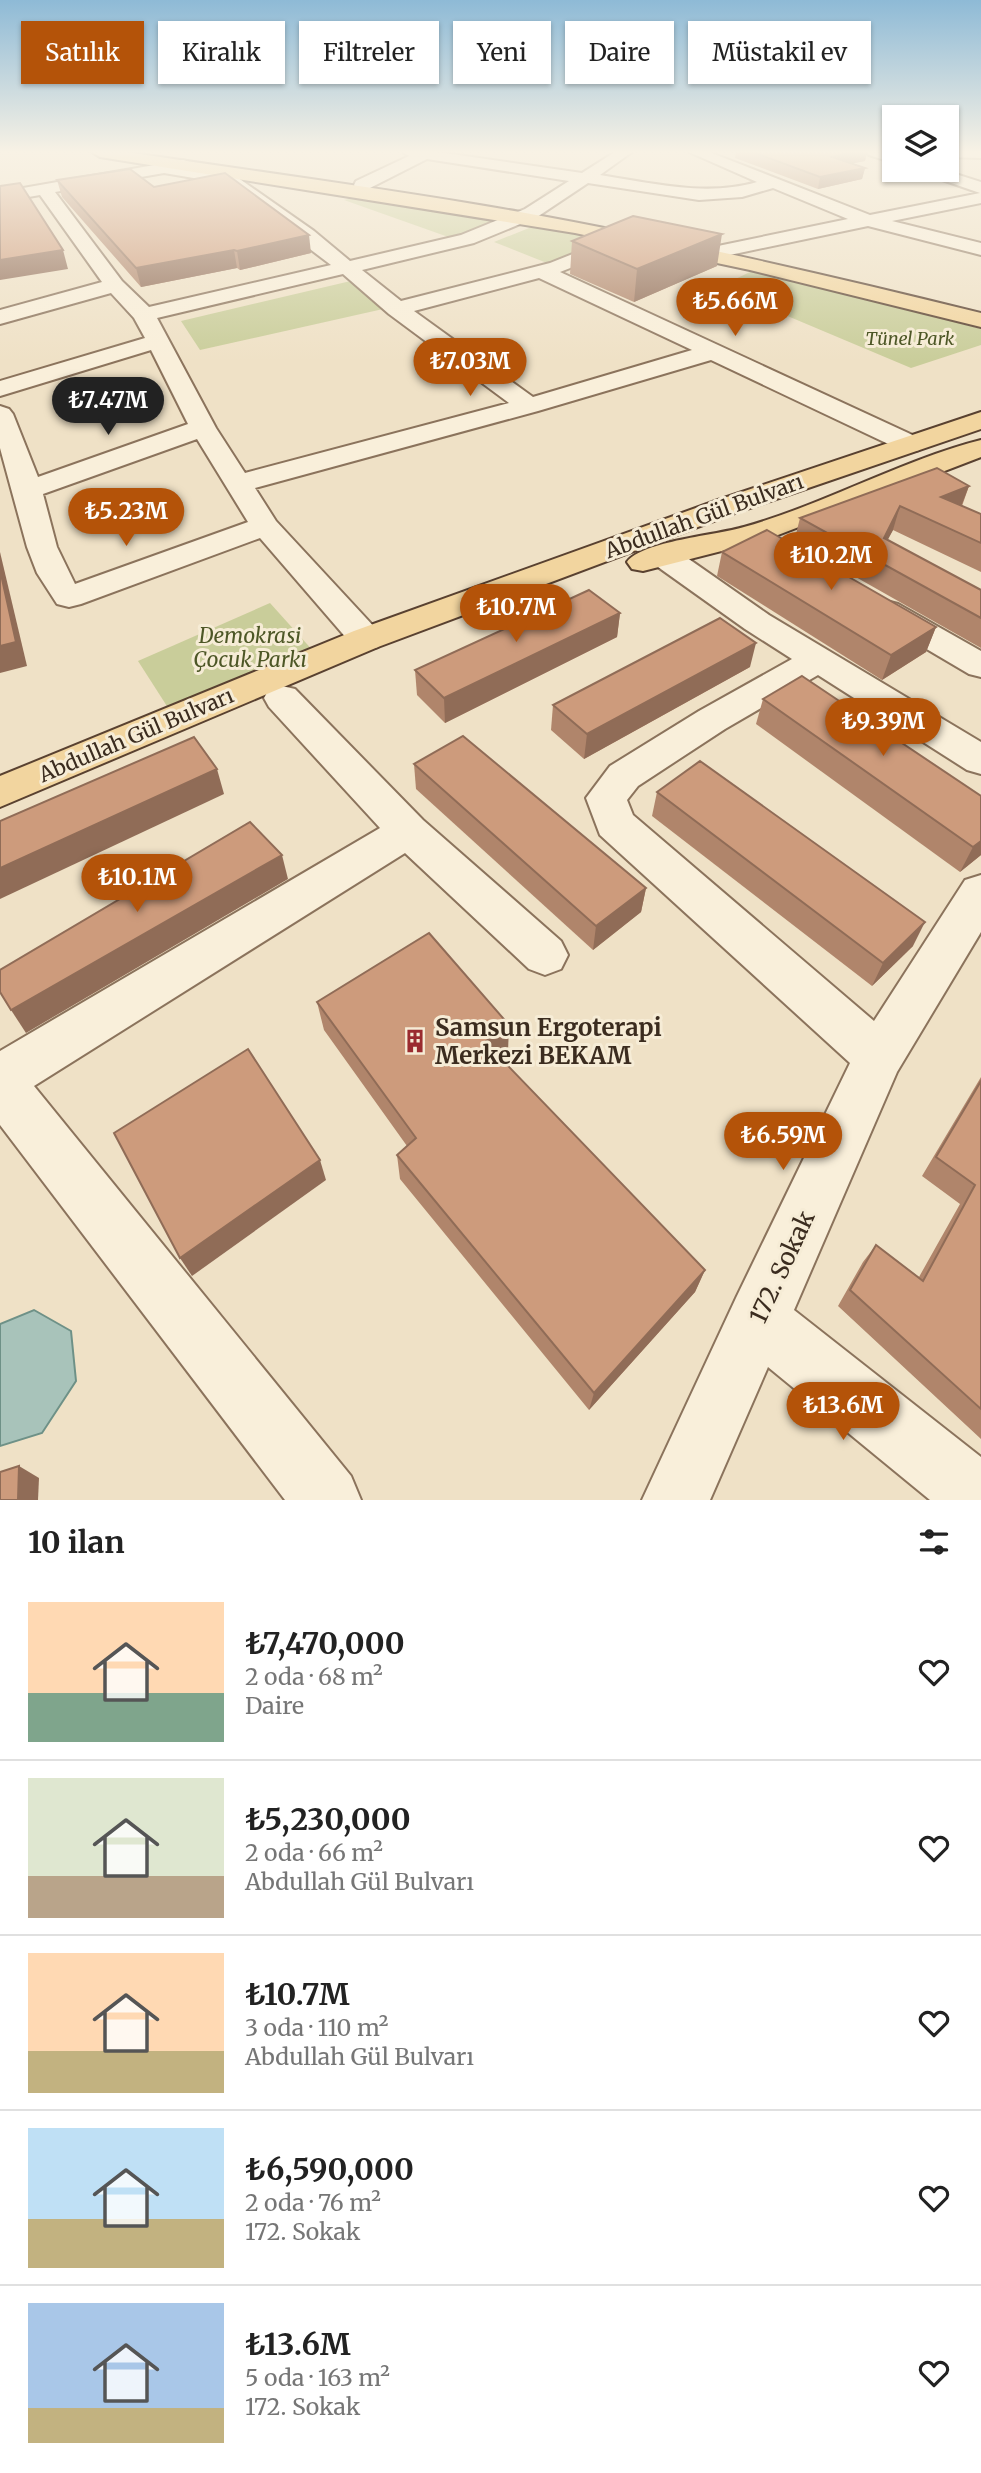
<!DOCTYPE html>
<html lang="tr">
<head>
<meta charset="utf-8">
<style>
	:root { --surface:#fff; --page:#f2f2f2; --text:#222; --muted:#767676; --line:#e0e0e0; --accent:#b45309 }
	body { margin:0; font-family:Merriweather,serif; background:var(--page); color:var(--text); height:100vh; display:flex; flex-direction:column; font-size:26px; white-space:nowrap }
	* { box-sizing:border-box; margin:0 }
	p { font-size:23px; color:var(--muted) }
	.icon { flex:none; width:38px; height:38px; fill:none; stroke:currentColor; stroke-width:2; stroke-linecap:round; stroke-linejoin:round }
	.map { position:relative; height:1500px; overflow:hidden }
	.side { display:flex; flex-direction:column; background:var(--surface); flex:1 }
	.side>* { flex:none }
	.top-card { position:absolute; left:21px; top:21px; width:940px; height:63px; display:flex; gap:14px }
	.tools { position:absolute; left:882px; top:105px; display:grid; gap:14px }
	.tools a { display:grid; place-items:center; width:77px; height:77px; border-radius:0px; background:var(--surface); box-shadow:0 2px 5px #0004; font-size:35px }
	.price { position:absolute; translate:-50% -60px; padding:0 16px; border-radius:24px; background:var(--accent); color:#fff; font-size:23px; line-height:46px; filter:drop-shadow(0 2px 4px #0008) }
	.price::after { content:''; position:absolute; left:50%; top:42px; width:21px; height:16px; margin-left:-10px; background:inherit; clip-path:polygon(0 0,100% 0,50% 100%) }
	.price.selected { background:#222; color:#fff }
	ul { padding:0; list-style:none }
	li { display:flex; align-items:center; gap:21px; height:175px; padding:0 28px }
	li+li { border-top:2px solid var(--line) }
	li span { display:grid; place-items:center; flex:none; width:196px; height:140px; border-radius:0px; color:#555 }
	li>.icon { margin-inline-start:auto }
	span .icon { width:84px; height:84px; fill:#fffc; stroke-width:1 }
	li b { font-size:30px }
	h2 { display:flex; justify-content:space-between; align-items:center; height:84px; padding:0 28px; font-size:30px }
	.chip { padding:0 24px; border-radius:0px; background:var(--surface); box-shadow:0 2px 5px #0004; font-size:24px; line-height:63px }
	.chip.selected { background:var(--accent); color:#fff }
	.map>svg:first-child { display:block }
	.green { fill:#c9cd9a }
	.water { fill:#a8c3ba; stroke:#6e9187; stroke-width:2 }
	.lines { fill:none; stroke-linecap:round; stroke-linejoin:round }
	.minor-casing { stroke:#8b735c; stroke-width:4 }
	.major-casing { stroke:#594130; stroke-width:4 }
	.minor { fill:#f9efda; fill-rule:evenodd }
	.major { fill:#f2d59f; fill-rule:evenodd }
	.wall { fill:#b0856b }
	.shaded-wall { fill:#906c57 }
	.building { fill:#cd9b7c; stroke:#906c57; stroke-width:2 }
	.labels { text-anchor:middle; dominant-baseline:central; stroke-width:6; stroke-linejoin:round; paint-order:stroke }
	.far-park-label { font-size:18px; font-style:italic; fill:#4d5726; stroke:#f6ecd6 }
	.street-label { font-size:21px; fill:#3b2c1f; stroke:#f6ecd6 }
	.park-label { font-size:21px; font-style:italic; fill:#4d5726; stroke:#f6ecd6 }
	.near-poi-label { font-size:24px; font-weight:bold; fill:#3b2c1f; stroke:#f6ecd6; text-anchor:start }
	.near-street-label { font-size:24px; fill:#3b2c1f; stroke:#f6ecd6 }
</style>
</head>
<body>
<div class="map">
<svg width="981" height="1500" viewBox="0 0 981 1500">
	<rect width="100%" height="100%" fill="#efe1c6"/>
	<g class="green">
		<path d="M 365,195 L 503,220 L 454,239 L 344,200 Z"/>
		<path d="M 539,224 L 621,241 L 557,267 L 494,242 Z"/>
		<path d="M 756,269 L 981,329 L 981,345 L 911,368 L 719,287 Z"/>
		<path d="M 355,280 L 392,307 L 200,350 L 181,321 Z"/>
		<path d="M 270,603 L 315,653 L 172,714 L 138,661 Z"/>
	</g>
	<path class="water" d="M 34,1310 L 71,1331 L 76,1381 L 42,1433 L 0,1446 L 0,1324 Z"/>
	<g class="lines">
		<g class="minor-casing">
			<g id="minor">
				<path d="M 403,152 L 438,152 L 582,173 L 615,152 L 632,152 L 600,175 C 652,183 706,197 757,182 L 689,152 L 709,152 L 870,215 L 980,193 L 922,173 L 920,170 L 943,170 L 981,182 L 981,203 L 892,221 L 981,243 L 981,255 L 868,226 L 725,256 L 715,250 L 718,246 L 848,219 L 773,188 L 742,197 L 699,200 L 588,183 L 537,217 L 474,243 L 362,270 L 401,301 L 550,263 L 613,238 L 627,238 L 629,242 L 627,246 L 560,272 L 919,438 L 923,444 L 919,450 L 910,452 L 901,450 L 711,360 L 538,411 L 255,488 L 276,521 L 378,631 L 383,639 L 378,647 L 366,650 L 354,647 L 260,538 L 81,604 L 69,607 L 57,604 L 37,573 L 27,547 L 0,448 L 0,406 L 9,409 L 13,414 L 38,477 L 188,424 L 151,350 L 0,396 L 0,381 L 145,338 L 134,318 L 111,293 L 0,324 L 0,310 L 102,282 L 40,195 L 0,202 L 0,192 L 183,160 L 189,162 L 189,168 L 234,175 L 314,231 L 350,261 L 461,235 L 525,209 L 569,181 L 427,159 L 368,189 L 356,189 L 354,185 L 356,181 L 409,156 ZM 164,173 L 223,183 L 331,265 L 149,307 L 122,281 L 55,192 ZM 343,274 L 389,314 L 509,403 L 245,473 L 216,428 L 157,318 ZM 539,278 L 692,350 L 533,397 L 414,311 ZM 197,439 L 248,522 L 75,584 L 57,547 L 43,494 Z"/>
				<path d="M 866,152 L 894,153 L 894,163 L 869,155 Z"/>
				<path d="M 947,152 L 981,152 L 981,158 L 947,157 Z"/>
				<path d="M 662,546 L 673,548 L 769,615 L 981,742 L 981,774 L 967,770 L 818,675 L 725,729 L 638,786 L 627,800 L 633,815 L 874,1021 L 965,880 L 981,875 L 981,932 L 897,1072 L 794,1310 L 981,1457 L 981,1500 L 930,1500 L 768,1367 L 710,1500 L 642,1500 L 736,1298 L 850,1063 L 600,835 L 586,798 L 610,766 L 699,711 L 792,659 L 745,629 L 651,562 L 647,555 L 651,548 Z"/>
				<path d="M 886,601 L 898,604 L 981,651 L 981,677 L 969,674 L 874,618 L 869,611 L 874,604 Z"/>
				<path d="M 282,686 L 295,689 L 423,820 L 561,941 L 568,955 L 561,969 L 545,975 L 529,969 L 405,853 L 34,1086 L 351,1476 L 361,1500 L 285,1500 L 0,1125 L 0,1051 L 380,828 L 269,707 L 264,698 L 269,689 Z"/>
			</g>
		</g>
		<g class="major-casing">
			<g id="major">
				<path d="M 92,152 L 127,152 C 258,172 390,189 520,212 C 675,240 828,275 981,313 L 981,327 L 750,270 L 575,233 L 100,157 Z"/>
				<path d="M 981,412 L 981,429 L 738,512 L 378,647 L 0,807 L 0,776 L 354,631 L 718,500 Z"/>
				<path d="M 981,440 L 981,457 L 765,540 L 643,571 L 632,569 L 627,562 C 642,541 718,535 744,527 C 823,505 902,460 981,440 Z"/>
			</g>
		</g>
		<use href="#minor" class="minor"/>
		<use href="#major" class="major"/>
	</g>
	<g class="wall">
		<path d="M 736,151 L 867,151 L 865,161 L 851,163 L 865,168 L 862,179 L 818,189 L 735,158 Z"/>
		<path d="M 57,180 L 154,187 L 311,253 L 240,270 L 237,268 L 141,287 L 62,197 Z"/>
		<path d="M 572,241 L 717,266 L 634,302 L 570,274 Z"/>
		<path d="M 969,486 L 962,506 L 981,514 L 981,572 L 893,530 L 887,540 L 981,590 L 981,648 L 794,542 L 800,518 Z"/>
		<path d="M 722,552 L 936,627 L 926,652 L 882,680 L 717,576 Z"/>
		<path d="M 620,613 L 617,637 L 445,723 L 417,695 L 415,670 Z"/>
		<path d="M 750,667 L 584,759 L 551,730 L 553,705 Z"/>
		<path d="M 763,699 L 981,796 L 981,855 L 960,872 L 756,724 Z"/>
		<path d="M 414,764 L 646,888 L 641,912 L 593,950 L 416,789 Z"/>
		<path d="M 657,792 L 913,946 L 872,986 L 652,816 Z"/>
		<path d="M 317,1002 L 508,1052 L 500,1058 L 705,1270 L 695,1292 L 589,1410 L 400,1179 L 397,1155 L 407,1146 L 324,1030 Z"/>
		<path d="M 981,1077 L 981,1439 L 838,1306 L 863,1262 L 876,1245 L 919,1277 L 960,1204 L 922,1176 Z"/>
	</g>
	<g class="shaded-wall">
		<path d="M 858,151 L 867,151 L 865,161 L 830,168 L 832,157 Z"/>
		<path d="M 865,168 L 862,179 L 818,189 L 820,177 Z"/>
		<path d="M 722,234 L 717,266 L 634,302 L 637,269 Z"/>
		<path d="M 309,235 L 311,253 L 240,270 L 237,251 Z"/>
		<path d="M 63,250 L 68,269 L 0,280 L 0,260 Z"/>
		<path d="M 234,250 L 237,268 L 141,287 L 136,268 Z"/>
		<path d="M 969,486 L 960,509 L 941,497 Z"/>
		<path d="M 900,506 L 893,530 L 876,562 L 884,538 Z"/>
		<path d="M 0,552 L 27,666 L 0,673 Z"/>
		<path d="M 620,613 L 617,637 L 445,723 L 444,698 Z"/>
		<path d="M 936,627 L 926,652 L 882,680 L 891,655 Z"/>
		<path d="M 756,643 L 750,667 L 584,759 L 587,734 Z"/>
		<path d="M 217,769 L 224,794 L 0,899 L 0,868 Z"/>
		<path d="M 981,841 L 981,855 L 960,872 L 973,847 Z"/>
		<path d="M 282,855 L 288,879 L 26,1033 L 11,1010 Z"/>
		<path d="M 646,888 L 641,912 L 593,950 L 596,926 Z"/>
		<path d="M 925,922 L 913,946 L 872,986 L 883,963 Z"/>
		<path d="M 509,1025 L 508,1052 L 485,1069 L 485,1042 Z"/>
		<path d="M 320,1160 L 326,1180 L 192,1276 L 180,1258 Z"/>
		<path d="M 705,1270 L 695,1292 L 589,1410 L 594,1393 Z"/>
		<path d="M 19,1466 L 39,1478 L 38,1500 L 18,1500 Z"/>
	</g>
	<g class="building">
		<path d="M 750,151 L 858,151 L 832,157 L 865,168 L 820,177 Z"/>
		<path d="M 130,169 L 154,187 L 225,173 L 309,235 L 237,251 L 234,250 L 136,268 L 57,180 Z"/>
		<path d="M 20,183 L 63,250 L 0,260 L 0,186 Z"/>
		<path d="M 633,216 L 722,234 L 637,269 L 572,241 Z"/>
		<path d="M 937,468 L 969,486 L 941,497 L 981,514 L 981,543 L 900,506 L 884,538 L 981,590 L 981,618 L 800,518 Z"/>
		<path d="M 767,530 L 936,627 L 891,655 L 722,552 Z"/>
		<path d="M 0,570 L 16,642 L 0,646 Z"/>
		<path d="M 589,590 L 620,613 L 444,698 L 415,670 Z"/>
		<path d="M 720,618 L 756,643 L 587,734 L 553,705 Z"/>
		<path d="M 802,676 L 981,796 L 981,841 L 973,847 L 763,699 Z"/>
		<path d="M 463,736 L 646,888 L 596,926 L 414,764 Z"/>
		<path d="M 194,737 L 217,769 L 0,868 L 0,821 Z"/>
		<path d="M 700,761 L 925,922 L 883,963 L 657,792 Z"/>
		<path d="M 250,822 L 282,855 L 11,1010 L 0,992 L 0,970 Z"/>
		<path d="M 429,933 L 509,1025 L 485,1042 L 705,1270 L 594,1393 L 397,1155 L 416,1138 L 317,1002 Z"/>
		<path d="M 248,1049 L 320,1160 L 180,1258 L 114,1133 Z"/>
		<path d="M 981,1081 L 981,1409 L 850,1290 L 876,1245 L 923,1281 L 975,1185 L 936,1157 Z"/>
		<path d="M 19,1466 L 18,1500 L 0,1500 L 0,1472 Z"/>
	</g>
	<linearGradient id="sky" x2="0" y2="1"><stop stop-color="#8ebad6"/><stop offset="0.42" stop-color="#f8f2e5"/><stop offset="1" stop-color="#f8f2e5" stop-opacity="0"/></linearGradient>
	<rect width="981" height="362" fill="url(#sky)"/>
	<defs>
		<g id="building-bare" transform="scale(1.89)"><path d="M-4-6H4V6H1V3H-1V6H-4ZM-2.5-4.3h1.7v1.8h-1.7ZM.8-4.3h1.7v1.8H.8ZM-2.5-1h1.7V.8h-1.7ZM.8-1h1.7V.8H.8Z" fill="#9a2b2f" stroke="#f6ecd6" stroke-width="2.5" paint-order="stroke"/></g>
	</defs>
	<g fill-rule="evenodd">
		<use href="#building-bare" x="415" y="1041"/>
	</g>
	<g class="labels">
		<g class="far-park-label">
			<text x="910" y="338">Tünel Park</text>
		</g>
		<g class="street-label">
			<text transform="translate(704 516) rotate(-20)">Abdullah Gül Bulvarı</text>
			<text transform="translate(136 735) rotate(-23)">Abdullah Gül Bulvarı</text>
		</g>
		<g class="park-label">
			<text x="250" y="635">Demokrasi<tspan x="250" dy="24">Çocuk Parkı</tspan></text>
		</g>
		<g class="near-poi-label">
			<text x="435" y="1027">Samsun Ergoterapi<tspan x="435" dy="28">Merkezi BEKAM</tspan></text>
		</g>
		<g class="near-street-label">
			<text transform="translate(782 1267) rotate(-65)">172. Sokak</text>
		</g>
	</g>
</svg>
<div class="tools">
<a><svg class="icon" aria-label="layers" viewBox="0 0 24 24"><path d="M12 4l9 5-9 5-9-5zM3 14l9 5 9-5"/></svg></a>
</div>
<b class="price" style="left:735px;top:338px">₺5.66M</b>
<b class="price" style="left:470px;top:398px">₺7.03M</b>
<b class="price selected" style="left:108px;top:437px">₺7.47M</b>
<b class="price" style="left:126px;top:548px">₺5.23M</b>
<b class="price" style="left:831px;top:592px">₺10.2M</b>
<b class="price" style="left:516px;top:644px">₺10.7M</b>
<b class="price" style="left:883px;top:758px">₺9.39M</b>
<b class="price" style="left:137px;top:914px">₺10.1M</b>
<b class="price" style="left:783px;top:1172px">₺6.59M</b>
<b class="price" style="left:843px;top:1442px">₺13.6M</b>
<div class="top-card">
<a class="chip selected">Satılık</a>
<a class="chip">Kiralık</a>
<a class="chip">Filtreler</a>
<a class="chip">Yeni</a>
<a class="chip">Daire</a>
<a class="chip">Müstakil ev</a>
</div>
</div>
<section class="side">
<h2>10 ilan<svg class="icon" aria-label="filters" viewBox="0 0 24 24"><path d="M4 7h16M4 17h16"/><circle cx="9" cy="7" r="2"/><circle cx="15" cy="17" r="2"/></svg></h2>
<ul>
<li><span style="background:linear-gradient(#ffd9b3 65%,#7fa58c 0)"><svg class="icon" aria-label="home" viewBox="0 0 24 24"><path d="M3 11l9-7 9 7M6 9v11h12V9"/></svg></span><div><b>₺7,470,000</b><p>2 oda · 68 m²</p><p>Daire</p></div><svg class="icon" aria-label="heart" viewBox="0 0 24 24"><path d="M12 20l-8-8c-3-5 5-10 8-4 3-6 11-1 8 4z"/></svg></li>
<li><span style="background:linear-gradient(#dfe7d0 70%,#b9a48a 0)"><svg class="icon" aria-label="home" viewBox="0 0 24 24"><path d="M3 11l9-7 9 7M6 9v11h12V9"/></svg></span><div><b>₺5,230,000</b><p>2 oda · 66 m²</p><p>Abdullah Gül Bulvarı</p></div><svg class="icon" aria-label="heart" viewBox="0 0 24 24"><path d="M12 20l-8-8c-3-5 5-10 8-4 3-6 11-1 8 4z"/></svg></li>
<li><span style="background:linear-gradient(#ffd9b3 70%,#c2b280 0)"><svg class="icon" aria-label="home" viewBox="0 0 24 24"><path d="M3 11l9-7 9 7M6 9v11h12V9"/></svg></span><div><b>₺10.7M</b><p>3 oda · 110 m²</p><p>Abdullah Gül Bulvarı</p></div><svg class="icon" aria-label="heart" viewBox="0 0 24 24"><path d="M12 20l-8-8c-3-5 5-10 8-4 3-6 11-1 8 4z"/></svg></li>
<li><span style="background:linear-gradient(#bfe0f5 65%,#c2b280 0)"><svg class="icon" aria-label="home" viewBox="0 0 24 24"><path d="M3 11l9-7 9 7M6 9v11h12V9"/></svg></span><div><b>₺6,590,000</b><p>2 oda · 76 m²</p><p>172. Sokak</p></div><svg class="icon" aria-label="heart" viewBox="0 0 24 24"><path d="M12 20l-8-8c-3-5 5-10 8-4 3-6 11-1 8 4z"/></svg></li>
<li><span style="background:linear-gradient(#a9c7e8 75%,#c2b280 0)"><svg class="icon" aria-label="home" viewBox="0 0 24 24"><path d="M3 11l9-7 9 7M6 9v11h12V9"/></svg></span><div><b>₺13.6M</b><p>5 oda · 163 m²</p><p>172. Sokak</p></div><svg class="icon" aria-label="heart" viewBox="0 0 24 24"><path d="M12 20l-8-8c-3-5 5-10 8-4 3-6 11-1 8 4z"/></svg></li>
</ul>
</section>
</body>
</html>
